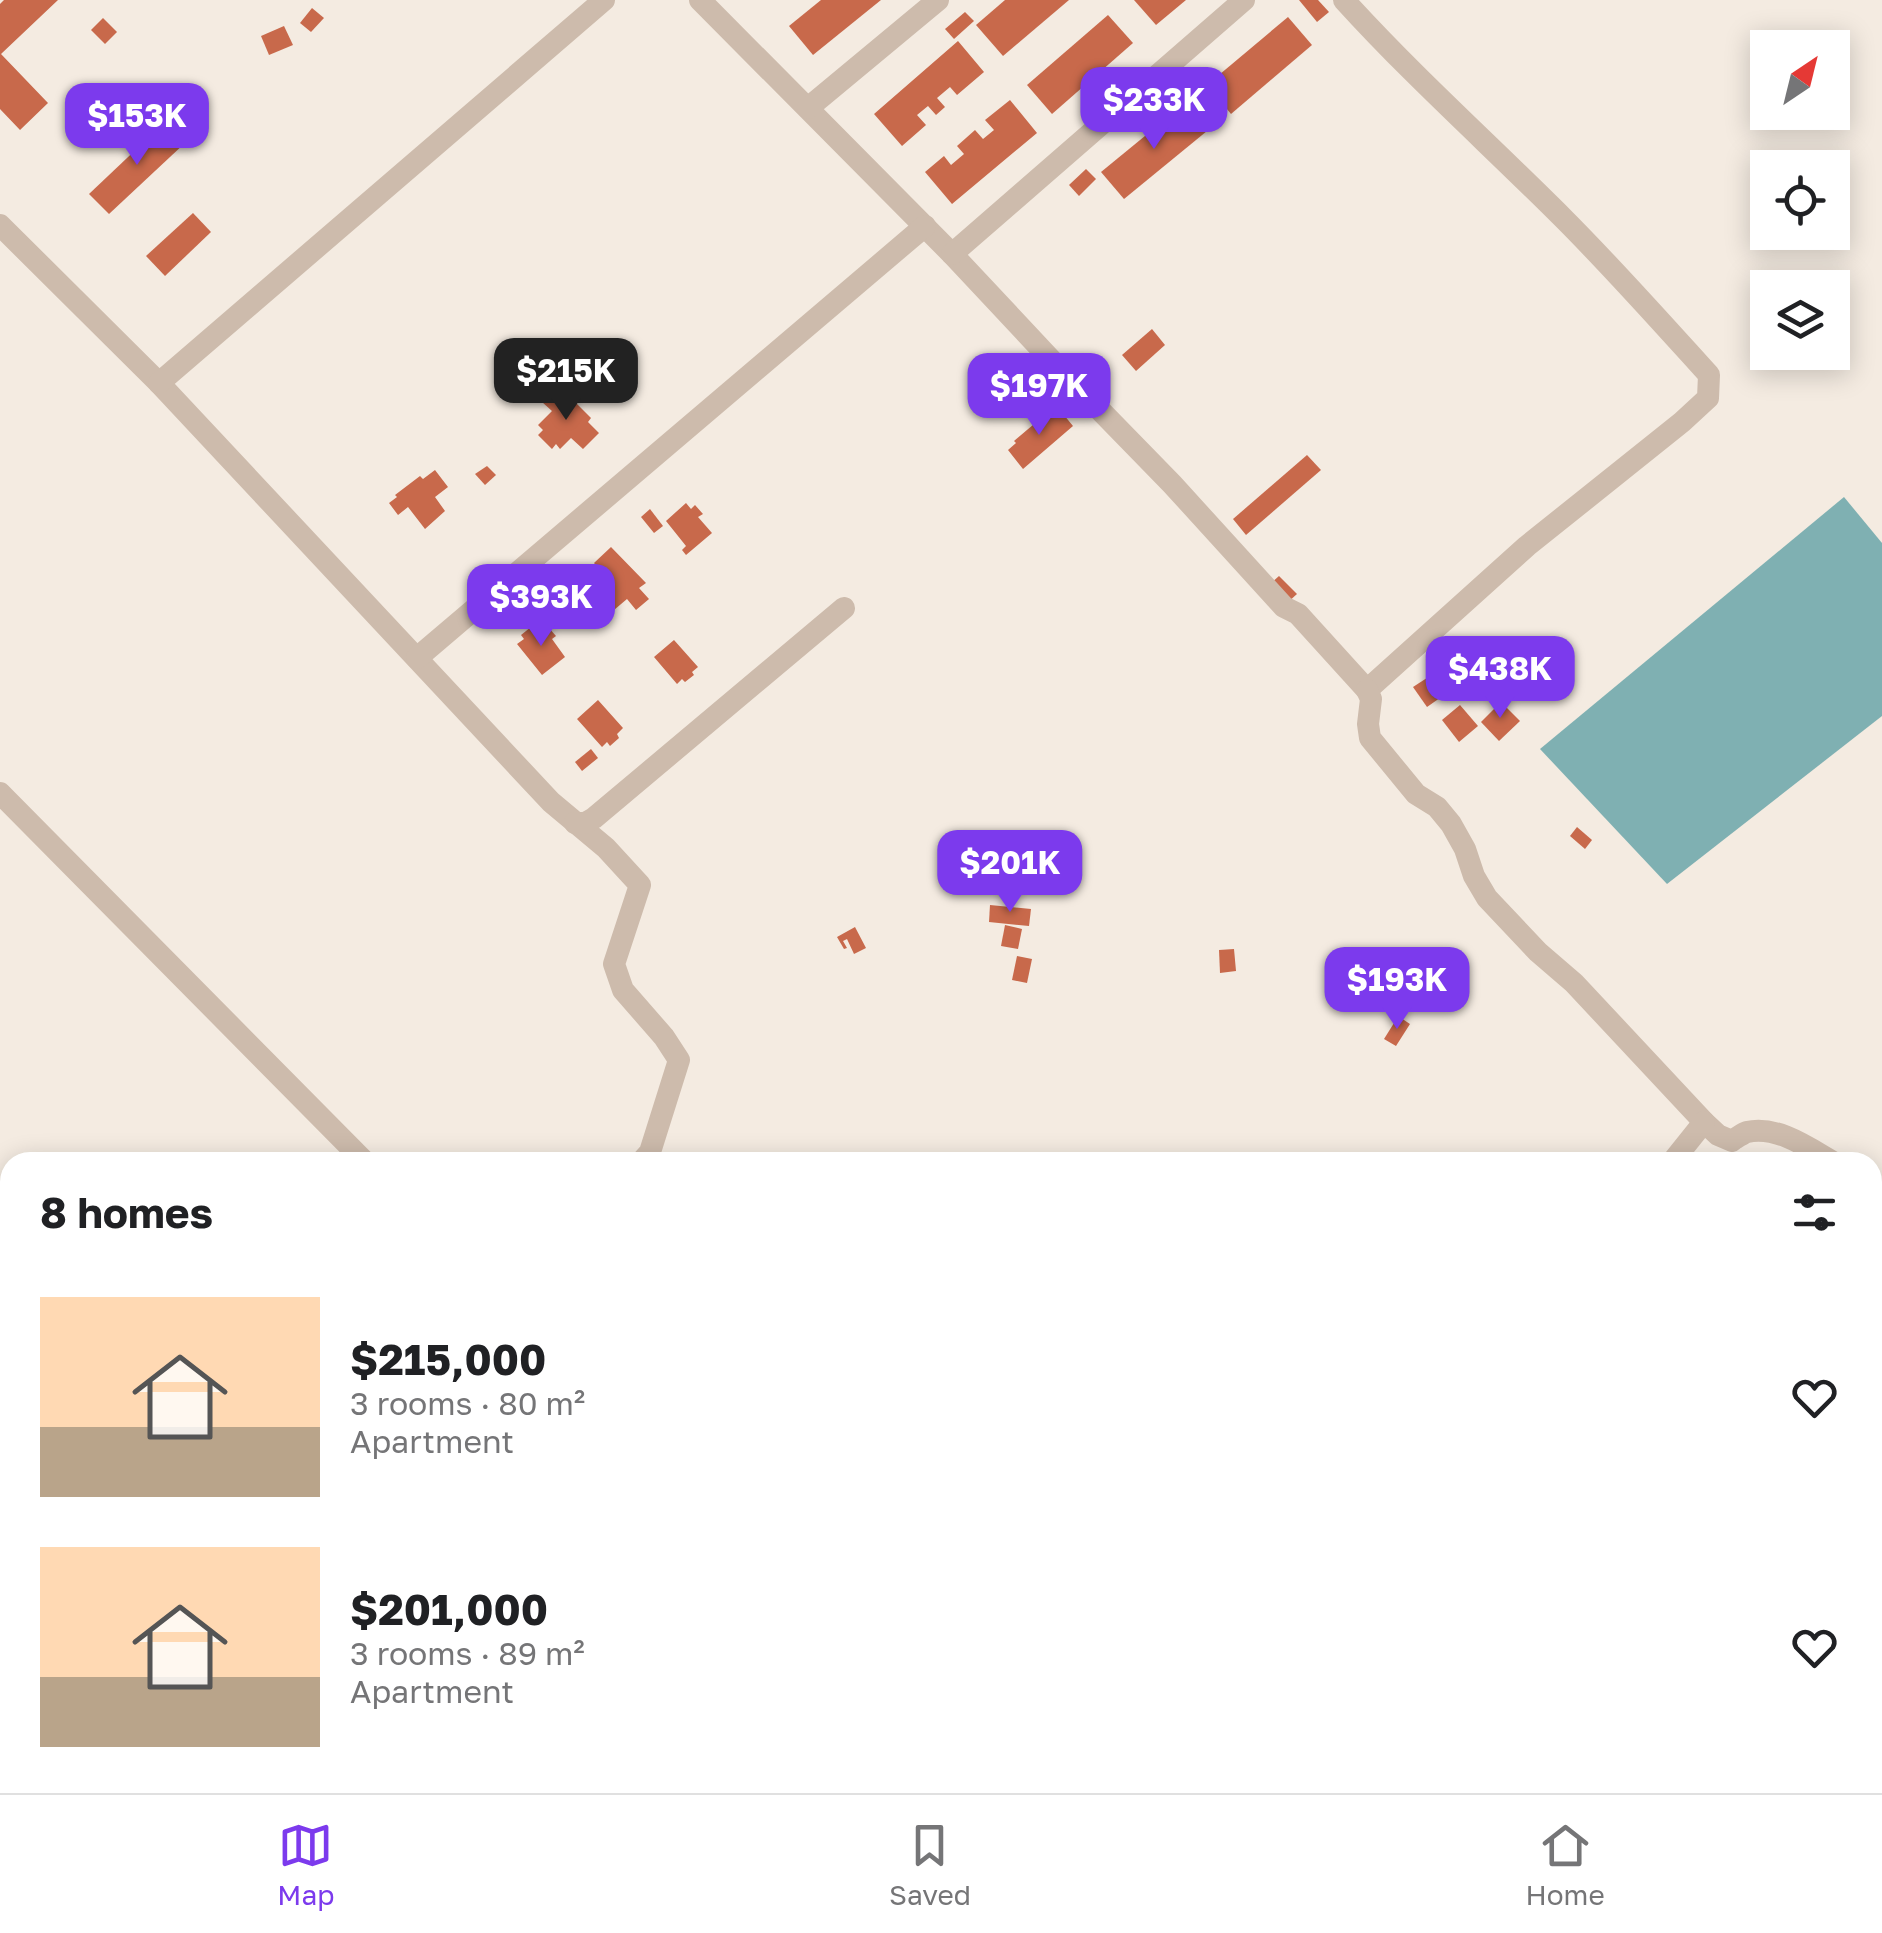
<!DOCTYPE html>
<html lang="en">
<head>
<meta charset="utf-8">
<style>
	:root { --surface:#fff; --page:#f2f2f2; --text:#202124; --muted:#757577; --line:#e0e0e0; --accent:#7c3aed }
	body { margin:0; font-family:"Golos Text",sans-serif; background:var(--page); color:var(--text); height:100vh; display:flex; flex-direction:column; font-size:38px; white-space:nowrap }
	* { box-sizing:border-box; margin:0 }
	p { font-size:32px; color:var(--muted) }
	.icon { flex:none; width:55px; height:55px; fill:none; stroke:currentColor; stroke-width:2; stroke-linecap:round; stroke-linejoin:round }
	.map { position:relative; flex:1; overflow:hidden }
	.side { position:absolute; left:0px; top:1152px; width:1882px; height:642px; display:flex; flex-direction:column; background:var(--surface); border-radius:30px 30px 0 0; box-shadow:0 5px 25px #0003 }
	.side>* { flex:none }
	.needle { width:65px; rotate:35deg }
	.controls { position:absolute; left:1750px; top:30px; display:grid; gap:20px }
	.controls a { display:grid; place-items:center; width:100px; height:100px; border-radius:0px; background:var(--surface); box-shadow:0 5px 25px #0003; font-size:50px }
	.price { position:absolute; translate:-50% -85px; padding:0 22px; border-radius:20px; background:var(--accent); color:#fff; font-size:32px; line-height:65px; filter:drop-shadow(0 2px 5px #0008) }
	.price::after { content:''; position:absolute; left:50%; top:60px; width:30px; height:22px; margin-left:-15px; background:inherit; clip-path:polygon(0 0,100% 0,50% 100%) }
	.price.selected { background:#222; color:#fff }
	ul { padding:0; list-style:none }
	li { display:flex; align-items:center; gap:30px; height:250px; padding:0 40px }
	li span { display:grid; place-items:center; flex:none; width:280px; height:200px; border-radius:0px; color:#555 }
	li>.icon { margin-inline-start:auto }
	span .icon { width:120px; height:120px; fill:#fffc; stroke-width:1 }
	li b { font-size:42px }
	h2 { display:flex; justify-content:space-between; align-items:center; height:120px; padding:0 40px; font-size:42px }
	.dock { display:flex; justify-content:space-around; align-items:center; height:140px; border-top:2px solid var(--line); background:var(--surface); font-size:28px; color:var(--muted) }
	.dock a { display:grid; justify-items:center; gap:5px }
	.dock .selected { color:var(--accent) }
	.map>svg:first-child { display:block }
	.water { fill:#7fb0b2 }
	.lines { fill:none; stroke-linecap:round; stroke-linejoin:round }
	.stream { stroke:#7fb0b2; stroke-width:5 }
	.building { fill:#c8694b }
	.minor { stroke:#cdbbac; stroke-width:22 }
</style>
</head>
<body>
<div class="map">
<svg width="1882" height="1793" viewBox="0 0 1882 1793">
	<rect width="100%" height="100%" fill="#f4ebe1"/>
	<path class="water" d="M 1844,497 L 1882,543 L 1882,716 L 1667,884 L 1540,749 Z"/>
	<g class="lines">
		<g class="stream">
			<path d="M 1872,1230 L 1882,1213"/>
			<path d="M 1405,1793 L 1409,1785"/>
		</g>
	</g>
	<g class="building">
		<path d="M 4,0 L 58,0 L 1,54 L 48,103 L 20,130 L 0,109 L 0,4 Z"/>
		<path d="M 821,0 L 881,0 L 813,55 L 789,26 Z"/>
		<path d="M 1005,0 L 1069,0 L 1003,56 L 976,25 Z"/>
		<path d="M 1134,0 L 1186,0 L 1156,25 Z"/>
		<path d="M 1299,0 L 1318,0 L 1329,12 L 1317,22 Z"/>
		<path d="M 312,8 L 324,18 L 311,32 L 300,23 Z"/>
		<path d="M 965,12 L 974,21 L 954,39 L 945,29 Z"/>
		<path d="M 1108,15 L 1133,43 L 1052,114 L 1027,85 Z"/>
		<path d="M 1288,17 L 1312,45 L 1231,114 L 1207,85 Z"/>
		<path d="M 103,18 L 117,32 L 105,44 L 91,30 Z"/>
		<path d="M 284,26 L 293,45 L 269,55 L 261,36 Z"/>
		<path d="M 958,41 L 984,72 L 957,95 L 950,87 L 937,98 L 945,107 L 936,115 L 928,106 L 917,115 L 926,125 L 902,146 L 874,114 Z"/>
		<path d="M 1010,100 L 1037,133 L 952,204 L 925,172 L 944,156 L 951,165 L 964,154 L 957,146 L 975,130 L 983,139 L 994,130 L 985,120 Z"/>
		<path d="M 1184,104 L 1207,131 L 1124,199 L 1101,172 Z"/>
		<path d="M 165,122 L 185,143 L 109,214 L 89,194 Z"/>
		<path d="M 1086,169 L 1096,179 L 1079,196 L 1069,185 Z"/>
		<path d="M 193,213 L 211,232 L 165,276 L 146,256 Z"/>
		<path d="M 1152,329 L 1165,345 L 1136,371 L 1122,355 Z"/>
		<path d="M 553,390 L 565,402 L 570,397 L 591,418 L 588,422 L 599,433 L 583,449 L 571,438 L 560,449 L 556,444 L 552,449 L 538,435 L 543,430 L 538,425 L 552,411 L 542,402 Z"/>
		<path d="M 1059,409 L 1073,426 L 1023,469 L 1008,450 L 1016,443 L 1014,441 L 1040,419 L 1044,423 Z"/>
		<path d="M 1307,455 L 1321,470 L 1246,535 L 1233,519 Z"/>
		<path d="M 487,466 L 496,475 L 485,485 L 475,474 Z"/>
		<path d="M 435,470 L 448,487 L 435,497 L 445,511 L 425,529 L 408,507 L 398,515 L 389,503 L 397,497 L 395,495 L 420,476 L 423,479 Z"/>
		<path d="M 686,503 L 691,509 L 695,505 L 703,514 L 698,517 L 712,533 L 686,555 L 682,550 L 686,546 L 666,521 Z"/>
		<path d="M 650,509 L 663,526 L 654,533 L 641,517 Z"/>
		<path d="M 611,547 L 646,583 L 639,588 L 649,599 L 636,610 L 627,599 L 614,610 L 608,603 L 603,608 L 591,595 L 597,590 L 592,586 L 604,575 L 594,563 Z"/>
		<path d="M 1279,576 L 1297,594 L 1287,603 L 1269,585 Z"/>
		<path d="M 531,627 L 535,632 L 542,627 L 545,631 L 549,628 L 556,636 L 552,639 L 565,657 L 542,675 L 517,644 L 524,639 L 521,635 Z"/>
		<path d="M 674,640 L 698,667 L 692,672 L 694,675 L 685,682 L 682,679 L 677,684 L 654,657 Z"/>
		<path d="M 1433,674 L 1447,693 L 1427,707 L 1413,687 Z"/>
		<path d="M 598,700 L 623,728 L 617,734 L 619,738 L 610,746 L 607,742 L 602,747 L 577,719 Z"/>
		<path d="M 1501,702 L 1520,721 L 1499,741 L 1481,722 Z"/>
		<path d="M 1460,705 L 1478,726 L 1459,742 L 1442,720 Z"/>
		<path d="M 591,749 L 598,758 L 582,771 L 575,762 Z"/>
		<path d="M 1577,827 L 1592,840 L 1585,849 L 1570,836 Z"/>
		<path d="M 990,905 L 1031,909 L 1029,926 L 989,922 Z"/>
		<path d="M 1005,925 L 1022,929 L 1018,949 L 1001,946 Z"/>
		<path d="M 855,927 L 866,948 L 854,954 L 847,939 L 843,941 L 847,948 L 844,949 L 837,937 Z"/>
		<path d="M 1234,949 L 1236,971 L 1220,973 L 1219,950 Z"/>
		<path d="M 1017,956 L 1032,959 L 1027,983 L 1012,980 Z"/>
		<path d="M 1401,1018 L 1410,1024 L 1396,1046 L 1384,1039 L 1394,1023 L 1397,1025 Z"/>
	</g>
	<g class="lines">
		<g class="minor">
			<path d="M 700,0 L 952,254 L 1056,365 L 1172,484 L 1284,607 L 1298,614 L 1367,690 L 1527,546 L 1682,422 L 1708,398 L 1709,375 C 1661,322 1613,268 1562,217 C 1490,145 1413,76 1344,0"/>
			<path d="M 808,108 L 938,0"/>
			<path d="M 0,225 L 159,383 L 551,802 L 606,848 L 640,885 L 614,964 L 623,990 L 664,1037 L 679,1060 L 650,1152 L 641,1162"/>
			<path d="M 952,254 L 1244,0"/>
			<path d="M 159,383 L 604,0"/>
			<path d="M 417,658 L 925,226"/>
			<path d="M 1367,690 L 1371,699 L 1368,724 L 1370,738 L 1416,794 L 1437,807 L 1451,824 L 1465,849 L 1474,876 L 1487,898 L 1538,952 L 1574,983 L 1704,1122 L 1718,1135 L 1732,1141 C 1734,1139 1744,1133 1747,1132 C 1777,1125 1809,1148 1833,1162"/>
			<path d="M 0,793 L 365,1162"/>
			<path d="M 575,823 L 585,823 L 594,818 L 844,608"/>
			<path d="M 1672,1162 L 1704,1122"/>
		</g>
	</g>
</svg>
<div class="controls">
<a><svg class="needle" viewBox="-14 -14 28 28"><path d="M0-13l5 13h-10z" fill="#e53935"/><path d="M0 13l5-13h-10z" fill="#757577"/></svg></a>
<a><svg class="icon" aria-label="locate" viewBox="0 0 24 24"><circle cx="12" cy="12" r="6"/><path d="M12 2v4M12 18v4M2 12h4M18 12h4"/></svg></a>
<a><svg class="icon" aria-label="layers" viewBox="0 0 24 24"><path d="M12 4l9 5-9 5-9-5zM3 14l9 5 9-5"/></svg></a>
</div>
<b class="price" style="left:1154px;top:152px">$233K</b>
<b class="price" style="left:137px;top:168px">$153K</b>
<b class="price selected" style="left:566px;top:423px">$215K</b>
<b class="price" style="left:1039px;top:438px">$197K</b>
<b class="price" style="left:541px;top:649px">$393K</b>
<b class="price" style="left:1500px;top:721px">$438K</b>
<b class="price" style="left:1010px;top:915px">$201K</b>
<b class="price" style="left:1397px;top:1032px">$193K</b>
<section class="side">
<h2>8 homes<svg class="icon" aria-label="filters" viewBox="0 0 24 24"><path d="M4 7h16M4 17h16"/><circle cx="9" cy="7" r="2"/><circle cx="15" cy="17" r="2"/></svg></h2>
<ul>
<li><span style="background:linear-gradient(#ffd9b3 65%,#b9a48a 0)"><svg class="icon" aria-label="home" viewBox="0 0 24 24"><path d="M3 11l9-7 9 7M6 9v11h12V9"/></svg></span><div><b>$215,000</b><p>3 rooms · 80 m²</p><p>Apartment</p></div><svg class="icon" aria-label="heart" viewBox="0 0 24 24"><path d="M12 20l-8-8c-3-5 5-10 8-4 3-6 11-1 8 4z"/></svg></li>
<li><span style="background:linear-gradient(#ffd9b3 65%,#b9a48a 0)"><svg class="icon" aria-label="home" viewBox="0 0 24 24"><path d="M3 11l9-7 9 7M6 9v11h12V9"/></svg></span><div><b>$201,000</b><p>3 rooms · 89 m²</p><p>Apartment</p></div><svg class="icon" aria-label="heart" viewBox="0 0 24 24"><path d="M12 20l-8-8c-3-5 5-10 8-4 3-6 11-1 8 4z"/></svg></li>
</ul>
</section>
</div>
<nav class="dock">
<a class="selected"><svg class="icon" aria-label="map" viewBox="0 0 24 24"><path d="M3 6l6-2 6 2 6-2v14l-6 2-6-2-6 2zM9 4v14M15 6v14"/></svg>Map</a>
<a><svg class="icon" aria-label="saved" viewBox="0 0 24 24"><path d="M7 4h10v16l-5-4-5 4z"/></svg>Saved</a>
<a><svg class="icon" aria-label="home" viewBox="0 0 24 24"><path d="M3 11l9-7 9 7M6 9v11h12V9"/></svg>Home</a>
</nav>
</body>
</html>
